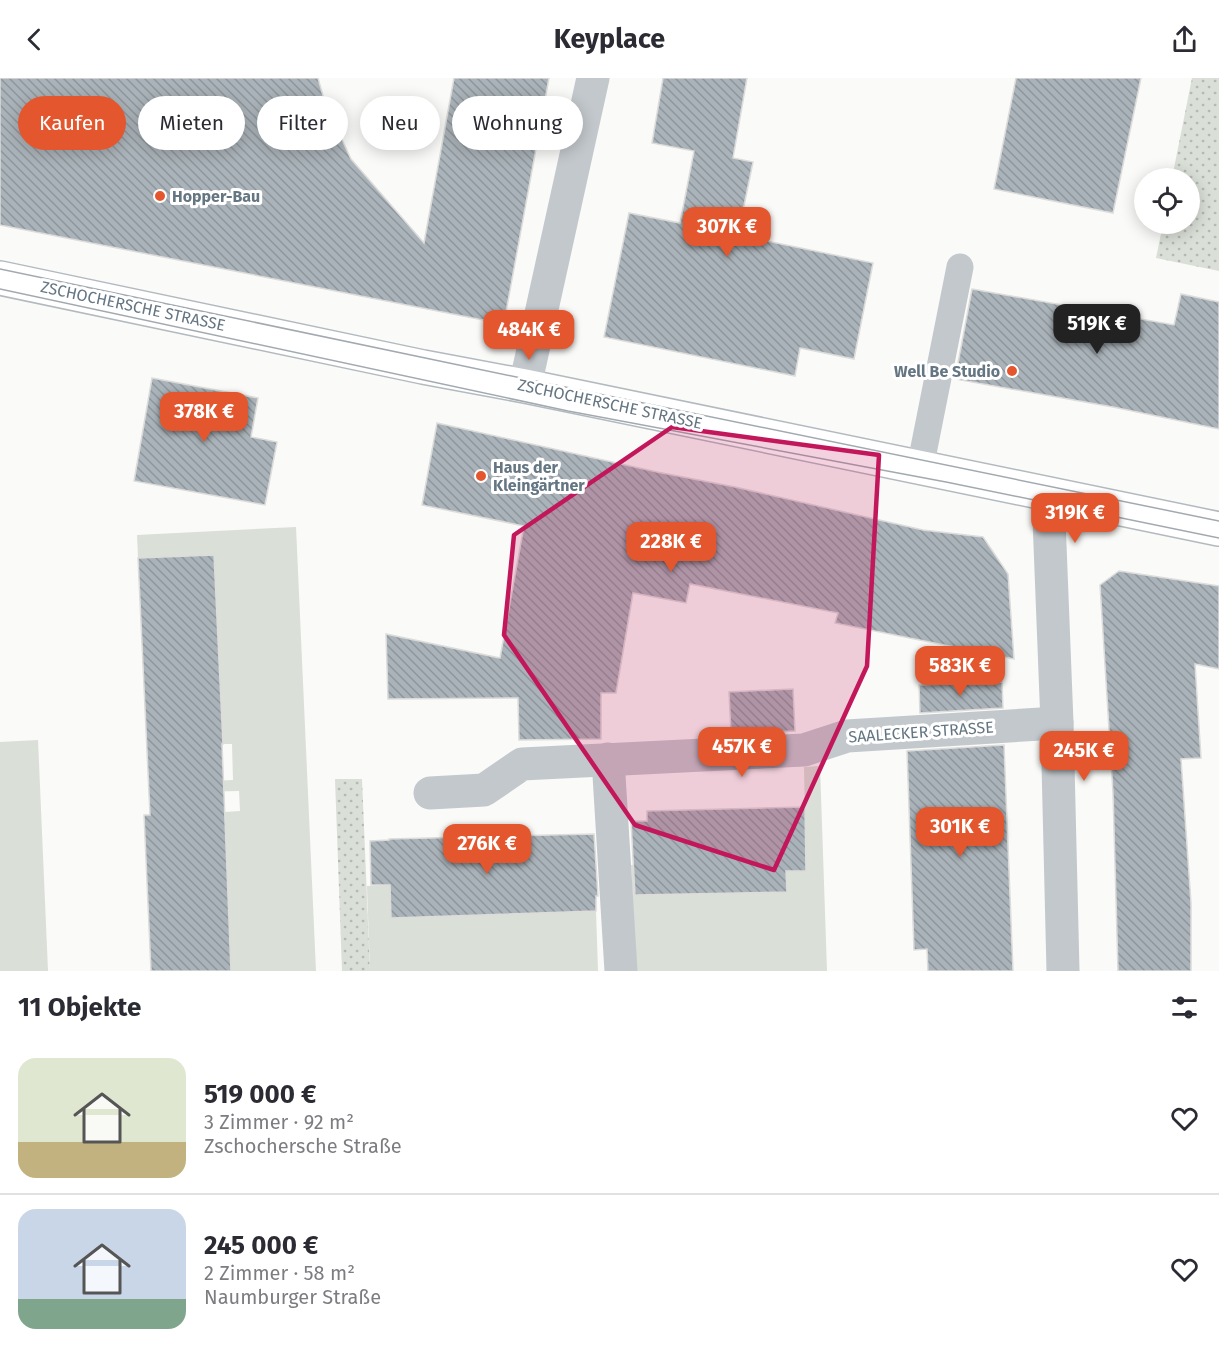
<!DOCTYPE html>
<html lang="de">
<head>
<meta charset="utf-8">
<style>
	:root { --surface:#fff; --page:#f7f7f7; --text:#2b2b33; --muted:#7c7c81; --line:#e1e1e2; --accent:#e4572e }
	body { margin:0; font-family:"Fira Sans",sans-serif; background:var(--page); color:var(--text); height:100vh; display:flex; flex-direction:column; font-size:22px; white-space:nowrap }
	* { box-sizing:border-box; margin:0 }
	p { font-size:20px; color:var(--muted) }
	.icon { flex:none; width:33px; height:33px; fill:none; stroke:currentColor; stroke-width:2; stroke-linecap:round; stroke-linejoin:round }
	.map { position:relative; height:893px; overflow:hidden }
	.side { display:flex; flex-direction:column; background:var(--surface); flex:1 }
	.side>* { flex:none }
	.guide { position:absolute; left:18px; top:18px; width:600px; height:54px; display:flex; gap:12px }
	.controls { position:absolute; left:1134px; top:90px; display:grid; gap:12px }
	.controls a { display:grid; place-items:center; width:66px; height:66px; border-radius:50%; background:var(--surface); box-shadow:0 3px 15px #0003; font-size:30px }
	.price { position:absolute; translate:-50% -51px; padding:0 14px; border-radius:12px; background:var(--accent); color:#fff; font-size:20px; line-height:39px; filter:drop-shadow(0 2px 3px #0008) }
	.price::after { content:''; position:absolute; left:50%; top:36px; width:18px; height:14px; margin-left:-9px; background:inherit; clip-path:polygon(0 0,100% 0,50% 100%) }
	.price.current { background:#222; color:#fff }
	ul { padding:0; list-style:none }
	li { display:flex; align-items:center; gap:18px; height:150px; padding:0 18px }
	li+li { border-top:2px solid var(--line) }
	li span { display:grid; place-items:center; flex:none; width:168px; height:120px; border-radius:18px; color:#555 }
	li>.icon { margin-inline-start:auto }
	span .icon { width:72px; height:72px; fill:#fffc; stroke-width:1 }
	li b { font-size:26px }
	h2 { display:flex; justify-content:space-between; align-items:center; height:72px; padding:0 18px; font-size:26px }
	.pill { padding:0 21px; border-radius:27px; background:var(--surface); box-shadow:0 3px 15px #0003; font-size:21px; line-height:54px }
	.pill.current { background:var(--accent); color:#fff }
	header { display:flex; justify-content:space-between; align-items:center; height:78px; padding:0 18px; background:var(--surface); font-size:27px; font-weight:700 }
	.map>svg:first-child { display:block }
	.grass { fill:url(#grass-dots) }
	.garden { fill:#dadfd7 }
	.building { fill:url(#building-back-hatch); stroke:#dcdcda; stroke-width:1.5 }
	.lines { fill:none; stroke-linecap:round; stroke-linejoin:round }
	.secondary-casing { stroke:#b3babf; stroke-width:36 }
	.lane { stroke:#c3c8cc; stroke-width:27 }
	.street { stroke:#c3c8cc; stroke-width:33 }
	.secondary { stroke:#fff; stroke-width:33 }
	.tram { stroke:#a2aab0; stroke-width:1.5 }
	.marked { fill:#c2185b; fill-opacity:0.2; stroke:#c2185b; stroke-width:4.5; stroke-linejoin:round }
	.poi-dot { fill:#e4572e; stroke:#fff; stroke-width:2 }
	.labels { text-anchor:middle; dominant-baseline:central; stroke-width:6; stroke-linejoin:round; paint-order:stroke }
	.poi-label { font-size:16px; font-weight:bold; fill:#657683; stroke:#fff; text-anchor:start }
	.street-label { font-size:16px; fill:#657683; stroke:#fff }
</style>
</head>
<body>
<header><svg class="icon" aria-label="back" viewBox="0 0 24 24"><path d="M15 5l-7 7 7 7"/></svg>Keyplace<svg class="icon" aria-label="share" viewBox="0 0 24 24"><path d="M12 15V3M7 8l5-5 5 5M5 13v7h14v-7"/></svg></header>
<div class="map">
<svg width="1219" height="893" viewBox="0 0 1219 893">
	<defs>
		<pattern id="grass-dots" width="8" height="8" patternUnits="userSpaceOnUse" patternTransform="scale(1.5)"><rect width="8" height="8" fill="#dadfd7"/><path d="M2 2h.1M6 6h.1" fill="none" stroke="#b4b9b4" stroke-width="1.8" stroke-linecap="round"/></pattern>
		<pattern id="building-back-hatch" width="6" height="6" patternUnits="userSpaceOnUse" patternTransform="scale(1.5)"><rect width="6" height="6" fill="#aab3b9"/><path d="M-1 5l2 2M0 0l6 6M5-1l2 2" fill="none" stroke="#8e969c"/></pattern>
	</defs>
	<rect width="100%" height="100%" fill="#fafaf8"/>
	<g class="grass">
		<path d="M 1192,0 L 1219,0 L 1219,193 L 1156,180 L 1163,146 L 1190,146 L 1190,100 L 1172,100 Z"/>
		<path d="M 335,701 L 362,701 L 370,893 L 342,893 Z"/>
	</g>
	<g class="garden">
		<path d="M 296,449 L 316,893 L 231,893 L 225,734 L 240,733 L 239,713 L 191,714 L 191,704 L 233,702 L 232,666 L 223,666 L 214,477 L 138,480 L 137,457 Z"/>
		<path d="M 38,662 L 48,893 L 0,893 L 0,664 Z"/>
		<path d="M 820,688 L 827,893 L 636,893 L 631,787 L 648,786 L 649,817 L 787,814 L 786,793 L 806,793 L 804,689 Z"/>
		<path d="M 390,807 L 392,840 L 596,833 L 598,893 L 370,893 L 367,808 Z"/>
	</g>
	<g class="building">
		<path d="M 0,0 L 318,0 L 325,25 L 351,81 L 424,165 L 454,0 L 549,0 L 506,234 L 483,242 L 0,147 Z"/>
		<path d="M 663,0 L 747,0 L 733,80 L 753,84 L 738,157 L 873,185 L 854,281 L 800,270 L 795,298 L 604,259 L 629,135 L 680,145 L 694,73 L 652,65 Z"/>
		<path d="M 1016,0 L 1141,0 L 1113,135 L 994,111 Z"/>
		<path d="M 972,211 L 1174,247 L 1181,216 L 1219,224 L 1219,351 L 1113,329 L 955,301 Z"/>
		<path d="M 152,300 L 258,320 L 251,359 L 277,364 L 265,427 L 134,403 Z"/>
		<path d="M 437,345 L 657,394 L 735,409 L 923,452 L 983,459 L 1008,496 L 1014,581 L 835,545 L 838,535 L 690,506 L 686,525 L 633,515 L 616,615 L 601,615 L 601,661 L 519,662 L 518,620 L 388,621 L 386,556 L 500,580 L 524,448 L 422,427 Z"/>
		<path d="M 214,477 L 223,666 L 222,666 L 231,893 L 151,893 L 144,737 L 150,737 L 138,480 Z"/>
		<path d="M 1119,493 L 1219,508 L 1219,591 L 1195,586 L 1201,680 L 1181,681 L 1191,825 L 1191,893 L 1118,893 L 1113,715 L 1100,507 Z"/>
		<path d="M 1002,604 L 1003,630 L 920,635 L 919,607 Z"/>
		<path d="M 793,611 L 795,653 L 731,655 L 729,614 Z"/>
		<path d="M 1004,667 L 1013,893 L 928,893 L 927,871 L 914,872 L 907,673 Z"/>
		<path d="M 805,729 L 806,793 L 786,793 L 787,814 L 635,817 L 631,743 L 647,743 L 647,733 Z"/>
		<path d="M 594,756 L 598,818 L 596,818 L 596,833 L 391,840 L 390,807 L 371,807 L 370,763 L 389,762 L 389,761 Z"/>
	</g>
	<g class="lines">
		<g class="secondary-casing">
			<path id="secondary" d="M 0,200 L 423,289 L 525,308 L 1219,451"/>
		</g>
		<path class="lane" d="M 920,390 L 960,189"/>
		<g class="street">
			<path d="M 525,308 L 593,0"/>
			<path d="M 1048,416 L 1057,645 L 1063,893"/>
			<path d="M 608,681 L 621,893"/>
			<path d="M 430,715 L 484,712 L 522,686 L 804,672 L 847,658 L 1057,645"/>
		</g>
		<use href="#secondary" class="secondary"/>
		<g class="tram">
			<path d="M 0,191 L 526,301 L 1219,443"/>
			<path d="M 0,211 L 568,333 L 946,404 L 1219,460"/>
		</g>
	</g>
	<path class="marked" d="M 672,349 L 879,377 L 867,588 L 774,792 L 635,747 L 504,557 L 514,457 Z"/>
	<g class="poi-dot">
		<circle cx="160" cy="118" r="6"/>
		<circle cx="1012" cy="293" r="6"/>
		<circle cx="481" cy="398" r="6"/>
	</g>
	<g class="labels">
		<g class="poi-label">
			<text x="172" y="118">Hopper-Bau</text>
			<text x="1000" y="293" text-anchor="end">Well Be Studio</text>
			<text x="493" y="389">Haus der<tspan x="493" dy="18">Kleingärtner</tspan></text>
		</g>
		<g class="street-label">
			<text transform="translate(133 228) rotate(12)">ZSCHOCHERSCHE STRASSE</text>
			<text transform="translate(610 326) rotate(12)">ZSCHOCHERSCHE STRASSE</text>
			<text transform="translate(921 654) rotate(-4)">SAALECKER STRASSE</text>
		</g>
	</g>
</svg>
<div class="controls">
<a><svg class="icon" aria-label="locate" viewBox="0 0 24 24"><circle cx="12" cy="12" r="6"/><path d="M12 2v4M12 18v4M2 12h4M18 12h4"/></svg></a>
</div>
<b class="price" style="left:727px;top:180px">307K €</b>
<b class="price current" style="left:1097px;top:277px">519K €</b>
<b class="price" style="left:529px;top:283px">484K €</b>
<b class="price" style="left:204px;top:365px">378K €</b>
<b class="price" style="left:1075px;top:466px">319K €</b>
<b class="price" style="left:671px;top:495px">228K €</b>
<b class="price" style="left:960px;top:619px">583K €</b>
<b class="price" style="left:742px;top:700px">457K €</b>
<b class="price" style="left:1084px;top:704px">245K €</b>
<b class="price" style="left:960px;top:780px">301K €</b>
<b class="price" style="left:487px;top:797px">276K €</b>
<div class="guide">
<a class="pill current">Kaufen</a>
<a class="pill">Mieten</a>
<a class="pill">Filter</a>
<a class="pill">Neu</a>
<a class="pill">Wohnung</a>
</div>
</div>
<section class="side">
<h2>11 Objekte<svg class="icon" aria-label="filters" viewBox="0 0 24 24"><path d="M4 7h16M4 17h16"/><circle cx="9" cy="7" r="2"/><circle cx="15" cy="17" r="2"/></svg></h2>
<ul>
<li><span style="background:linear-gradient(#dfe7d0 70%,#c2b280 0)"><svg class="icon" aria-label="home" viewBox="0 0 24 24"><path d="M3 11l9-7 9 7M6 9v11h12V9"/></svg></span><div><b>519 000 €</b><p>3 Zimmer · 92 m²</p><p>Zschochersche Straße</p></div><svg class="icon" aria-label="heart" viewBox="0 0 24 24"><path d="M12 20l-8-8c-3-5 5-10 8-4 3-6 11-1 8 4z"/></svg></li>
<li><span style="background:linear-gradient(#c9d6e8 75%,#7fa58c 0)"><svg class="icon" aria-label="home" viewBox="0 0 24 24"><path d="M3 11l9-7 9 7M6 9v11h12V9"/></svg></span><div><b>245 000 €</b><p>2 Zimmer · 58 m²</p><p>Naumburger Straße</p></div><svg class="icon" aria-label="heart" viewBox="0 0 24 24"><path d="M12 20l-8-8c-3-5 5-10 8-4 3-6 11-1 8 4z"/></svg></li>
</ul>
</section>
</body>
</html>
